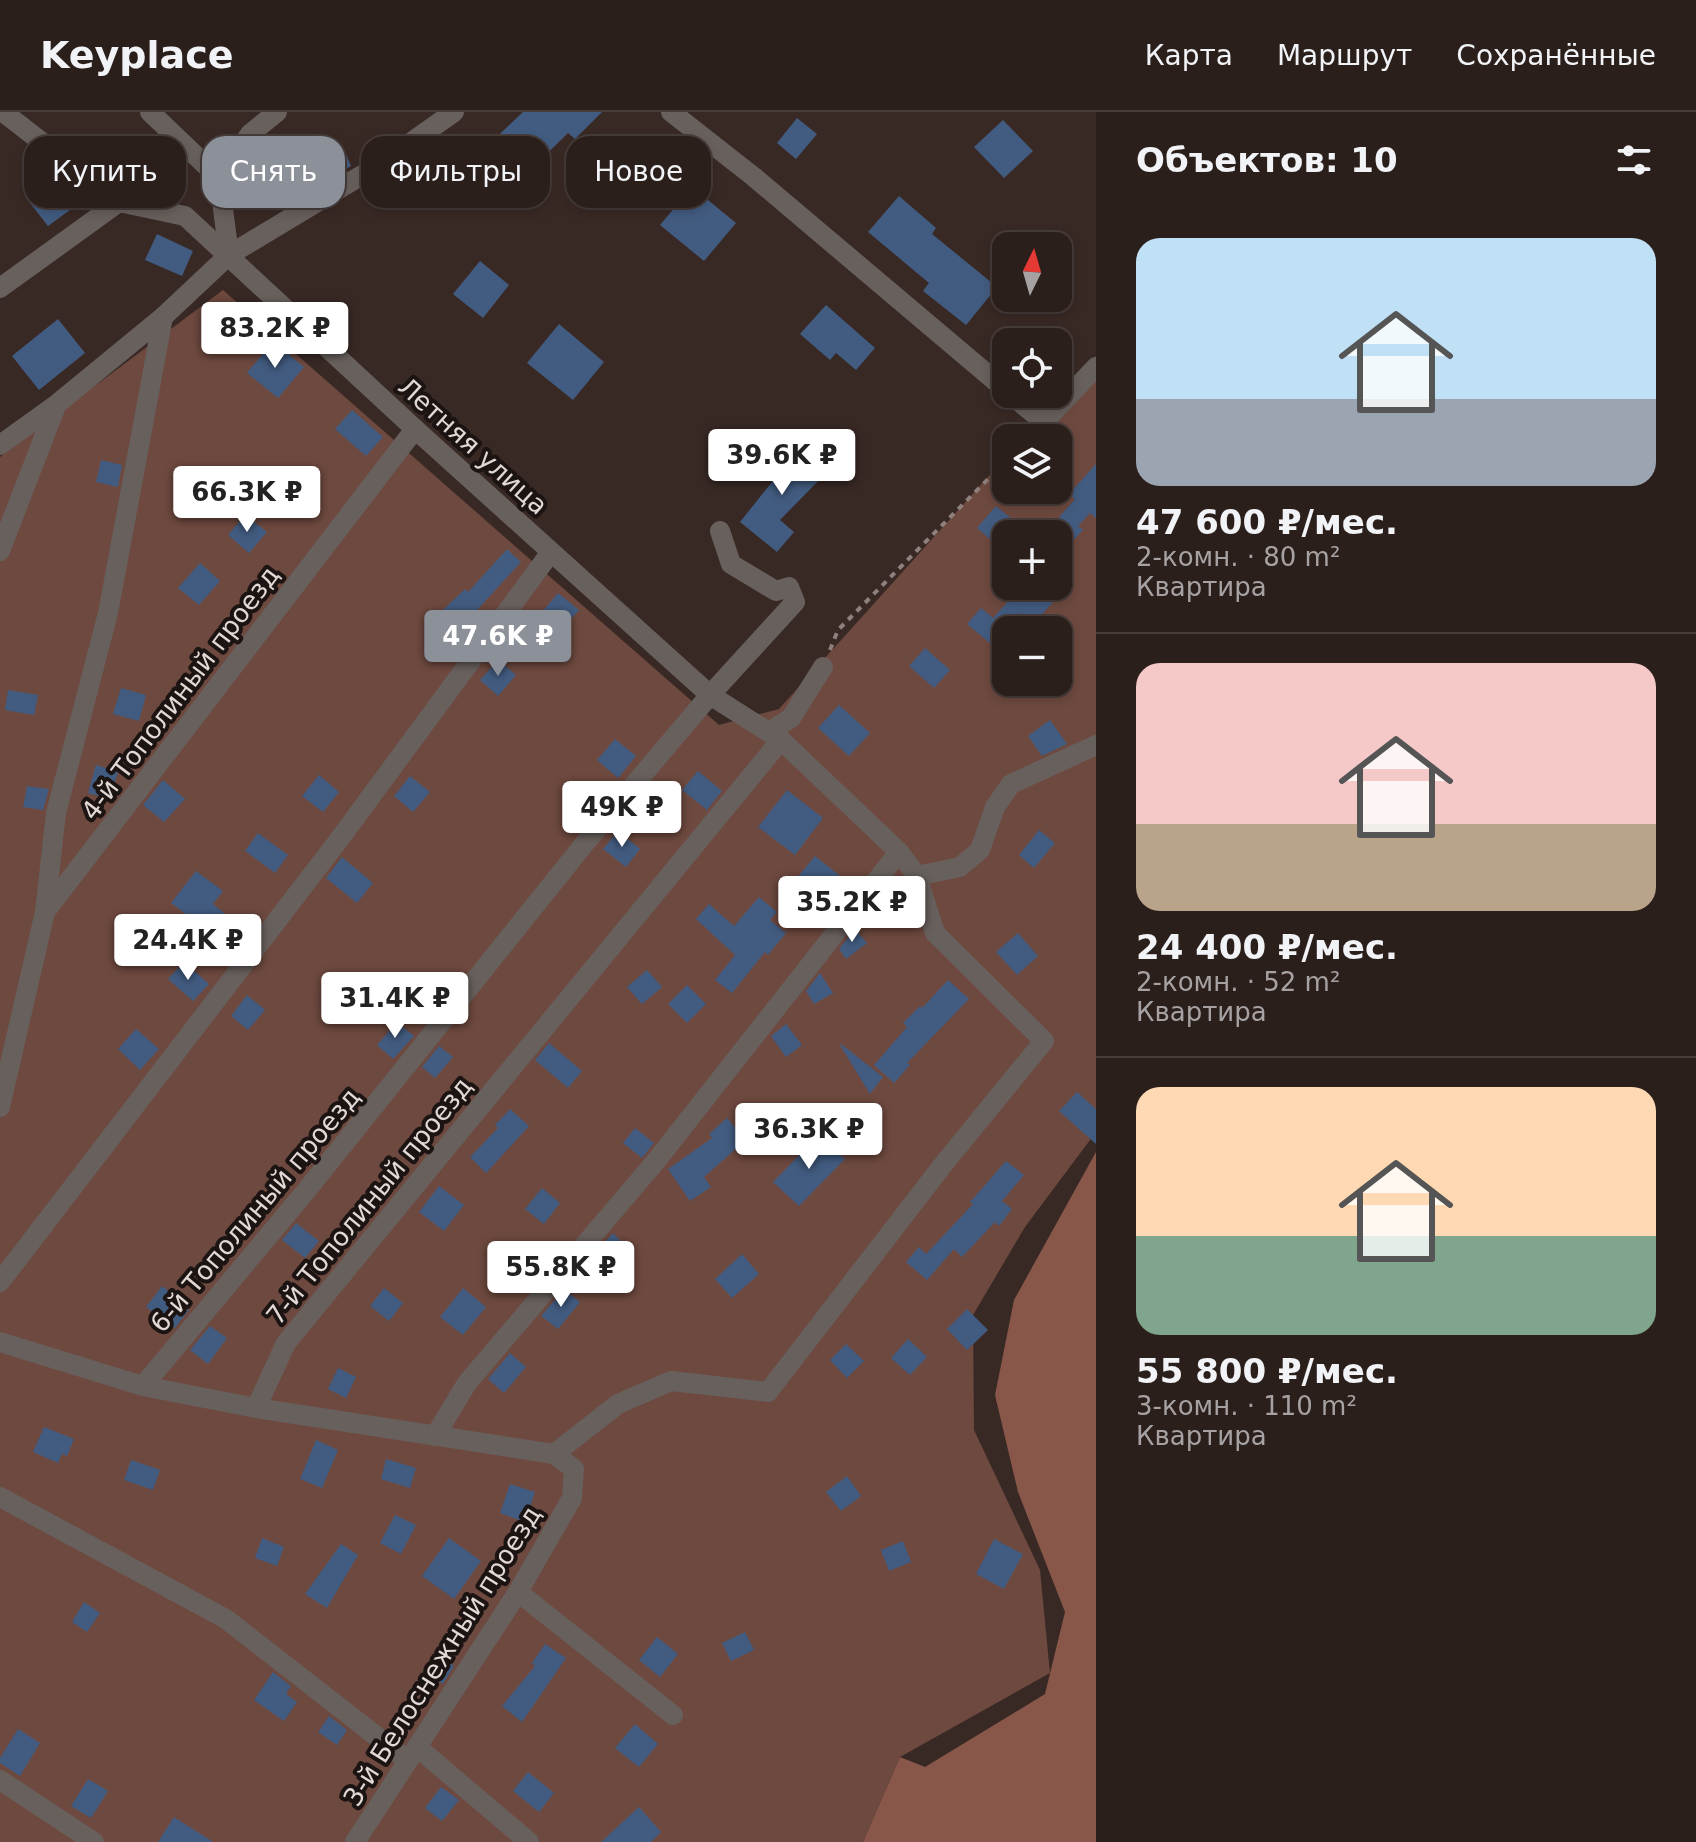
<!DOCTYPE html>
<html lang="ru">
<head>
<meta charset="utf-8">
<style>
	:root { --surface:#2b1f1c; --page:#332725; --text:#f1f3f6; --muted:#a6a2a3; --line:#473d3b; --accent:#8c9099 }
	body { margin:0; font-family:"DejaVu Sans",sans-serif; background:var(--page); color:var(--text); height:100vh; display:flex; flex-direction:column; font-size:30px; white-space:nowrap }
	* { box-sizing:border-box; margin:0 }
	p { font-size:26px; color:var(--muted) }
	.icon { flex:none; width:44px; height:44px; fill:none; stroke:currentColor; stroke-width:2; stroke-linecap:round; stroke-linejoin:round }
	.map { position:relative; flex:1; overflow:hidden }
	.details { display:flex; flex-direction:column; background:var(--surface); width:600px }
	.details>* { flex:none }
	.top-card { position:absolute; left:24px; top:24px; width:760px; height:72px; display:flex; gap:16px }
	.needle { width:52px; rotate:5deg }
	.fabs { position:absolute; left:992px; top:120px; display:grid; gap:16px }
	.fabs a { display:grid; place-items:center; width:80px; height:80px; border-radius:16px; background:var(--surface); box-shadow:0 4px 12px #0003,0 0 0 2px var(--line); font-size:40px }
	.price { position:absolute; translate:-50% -68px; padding:0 18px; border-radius:8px; background:#fff; color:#222; font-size:26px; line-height:52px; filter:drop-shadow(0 2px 4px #0008) }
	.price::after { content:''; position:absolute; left:50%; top:48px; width:24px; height:18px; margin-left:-12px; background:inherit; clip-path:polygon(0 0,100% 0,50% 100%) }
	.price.on { background:var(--accent); color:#fff }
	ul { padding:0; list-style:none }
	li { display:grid; align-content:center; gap:16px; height:424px; padding:0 40px }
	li+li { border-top:2px solid var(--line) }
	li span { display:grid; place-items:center; height:248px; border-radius:24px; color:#555 }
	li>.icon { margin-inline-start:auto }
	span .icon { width:144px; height:144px; fill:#fffc; stroke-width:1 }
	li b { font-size:34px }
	h2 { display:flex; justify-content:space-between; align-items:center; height:96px; padding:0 40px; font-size:34px }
	.chip { padding:0 28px; border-radius:24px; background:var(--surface); box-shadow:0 4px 12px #0003,0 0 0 2px var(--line); font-size:28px; line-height:72px }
	.chip.on { background:var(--accent); color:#fff }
	header { display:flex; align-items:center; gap:48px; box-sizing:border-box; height:112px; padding:0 40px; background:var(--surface); border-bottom:2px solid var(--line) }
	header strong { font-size:38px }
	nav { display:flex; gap:44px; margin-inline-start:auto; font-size:28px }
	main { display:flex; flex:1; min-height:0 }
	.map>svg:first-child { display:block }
	.green { fill:#6e493f; fill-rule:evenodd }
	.forest { fill:#88574a }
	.building { fill:#425c81 }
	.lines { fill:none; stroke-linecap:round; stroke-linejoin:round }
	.path { stroke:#8e817d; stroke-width:4; stroke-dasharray:6 6; stroke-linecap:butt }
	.minor { stroke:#68605d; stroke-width:20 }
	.labels { text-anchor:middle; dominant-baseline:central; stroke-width:8; stroke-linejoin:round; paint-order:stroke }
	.street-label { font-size:26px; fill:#e2d8d5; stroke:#1b1412 }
</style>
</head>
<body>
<header>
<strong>Keyplace</strong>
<nav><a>Карта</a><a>Маршрут</a><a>Сохранённые</a></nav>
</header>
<main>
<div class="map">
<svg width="1096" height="1730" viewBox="0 0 1096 1730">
	<rect width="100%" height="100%" fill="#392925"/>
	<path class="green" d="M 223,178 L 719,613 L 779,597 L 1006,345 L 1006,378 L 1058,378 L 1058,326 L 1023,326 L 1096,244 L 1096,1020 L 1025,1115 L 973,1203 L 974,1318 L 1040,1458 L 1050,1561 L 900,1645 L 863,1730 L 0,1730 L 0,345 ZM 1006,422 L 1058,422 L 1058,474 L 1006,474 ZM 1006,518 L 1058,518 L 1058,570 L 1006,570 Z"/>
	<path class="forest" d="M 1096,1040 L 1096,1730 L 863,1730 L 900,1645 L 925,1655 L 1045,1582 L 1065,1500 L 1018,1380 L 995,1283 L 1014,1188 Z"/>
	<g class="building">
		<path d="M 523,0 L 602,0 L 575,27 L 568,21 L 516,72 L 483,38 Z"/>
		<path d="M 797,6 L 817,22 L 796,47 L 777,31 Z"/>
		<path d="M 1003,8 L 1033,39 L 1004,66 L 974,35 Z"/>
		<path d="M 344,37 L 351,54 L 323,71 L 314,50 Z"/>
		<path d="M 47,69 L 70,98 L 48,114 L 26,86 Z"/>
		<path d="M 692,75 L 736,111 L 704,149 L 660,113 Z"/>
		<path d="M 899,84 L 936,116 L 932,122 L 997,175 L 966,213 L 923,179 L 929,171 L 868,120 Z"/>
		<path d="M 157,122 L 193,139 L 182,164 L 145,148 Z"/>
		<path d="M 480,149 L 509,173 L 483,206 L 453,182 Z"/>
		<path d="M 826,193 L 875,236 L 856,258 L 836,241 L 830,248 L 800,222 Z"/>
		<path d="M 58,207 L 85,241 L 39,278 L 12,244 Z"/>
		<path d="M 559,212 L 604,250 L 573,288 L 527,251 Z"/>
		<path d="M 273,229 L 304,255 L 278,286 L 247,261 Z"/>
		<path d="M 352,298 L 383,325 L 366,344 L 335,317 Z"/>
		<path d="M 794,332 L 825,362 L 780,408 L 794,420 L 777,440 L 740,410 L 772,370 L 764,362 Z"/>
		<path d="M 101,348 L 122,353 L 118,375 L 96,370 Z"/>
		<path d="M 1096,352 L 1096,406 L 1090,401 L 1078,414 L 1083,418 L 1065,437 L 1058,431 L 1058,422 L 1046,420 L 1075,387 L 1069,382 Z"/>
		<path d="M 996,394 L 1030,422 L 1006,422 L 1006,441 L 977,416 Z"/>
		<path d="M 245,403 L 267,420 L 249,441 L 228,423 Z"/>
		<path d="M 507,437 L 521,450 L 459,518 L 441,500 L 465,477 L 468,480 Z"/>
		<path d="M 200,451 L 220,469 L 199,493 L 178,476 Z"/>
		<path d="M 1022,474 L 1068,474 L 1032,513 L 1019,501 L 992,533 L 967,512 L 981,496 L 993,506 Z"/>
		<path d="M 558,481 L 579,498 L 562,517 L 542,500 Z"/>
		<path d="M 925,536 L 950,558 L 934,576 L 909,554 Z"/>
		<path d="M 498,548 L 516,563 L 498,584 L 480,568 Z"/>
		<path d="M 121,576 L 146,583 L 139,609 L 113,602 Z"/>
		<path d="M 8,578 L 38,583 L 34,603 L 5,598 Z"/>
		<path d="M 839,593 L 870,621 L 849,644 L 818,616 Z"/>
		<path d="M 1050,608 L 1067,632 L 1042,644 L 1028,624 Z"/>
		<path d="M 615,627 L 636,644 L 618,666 L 597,648 Z"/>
		<path d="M 96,653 L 118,660 L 110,687 L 88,681 Z"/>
		<path d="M 698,659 L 722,679 L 707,698 L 682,678 Z"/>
		<path d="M 319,663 L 339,680 L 323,700 L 302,684 Z"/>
		<path d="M 410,664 L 430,680 L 413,700 L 394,684 Z"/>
		<path d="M 163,668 L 185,687 L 164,710 L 143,693 Z"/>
		<path d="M 27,674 L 49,677 L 43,698 L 23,695 Z"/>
		<path d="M 787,678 L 823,706 L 795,743 L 758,715 Z"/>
		<path d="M 1039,718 L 1055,731 L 1034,756 L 1019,743 Z"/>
		<path d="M 618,719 L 640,737 L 626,755 L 603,737 Z"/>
		<path d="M 258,721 L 288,743 L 275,761 L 245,739 Z"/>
		<path d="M 815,744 L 845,768 L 821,798 L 791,773 Z"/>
		<path d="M 342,745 L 373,771 L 357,791 L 326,766 Z"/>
		<path d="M 196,759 L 223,779 L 213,792 L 229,805 L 215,824 L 171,791 Z"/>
		<path d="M 759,785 L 777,800 L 770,808 L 786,821 L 768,843 L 765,840 L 732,881 L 715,868 L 735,843 L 696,807 L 709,792 L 734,814 Z"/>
		<path d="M 855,817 L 867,831 L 846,847 L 839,837 Z"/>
		<path d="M 1018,821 L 1038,844 L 1017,863 L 996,840 Z"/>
		<path d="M 184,850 L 209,872 L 193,889 L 168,867 Z"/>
		<path d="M 647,858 L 662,875 L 642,892 L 627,875 Z"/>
		<path d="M 820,861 L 833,881 L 814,892 L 806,879 Z"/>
		<path d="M 948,868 L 969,887 L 907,951 L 910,953 L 894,971 L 874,953 L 907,915 L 903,911 L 920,894 L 922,896 Z"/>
		<path d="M 687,873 L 706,892 L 687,911 L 668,892 Z"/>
		<path d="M 247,883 L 265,898 L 248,918 L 231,904 Z"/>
		<path d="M 397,910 L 414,924 L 393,947 L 377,933 Z"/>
		<path d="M 786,912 L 802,933 L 786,945 L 771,924 Z"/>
		<path d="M 136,917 L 159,937 L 140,958 L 118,937 Z"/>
		<path d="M 549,931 L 582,959 L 568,976 L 535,948 Z"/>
		<path d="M 841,932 L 883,965 L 870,982 L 840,933 Z"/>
		<path d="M 439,934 L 453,945 L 435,966 L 422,955 Z"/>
		<path d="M 1077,980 L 1096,997 L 1096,1032 L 1059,999 Z"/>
		<path d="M 510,997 L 529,1014 L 486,1061 L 470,1045 L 498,1016 L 495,1013 Z"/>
		<path d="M 727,1006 L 746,1028 L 704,1065 L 711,1075 L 690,1089 L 668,1057 L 712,1026 L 709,1022 Z"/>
		<path d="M 635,1016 L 654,1031 L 642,1046 L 623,1031 Z"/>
		<path d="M 818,1024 L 845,1047 L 799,1094 L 773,1070 Z"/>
		<path d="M 1006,1049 L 1024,1063 L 1002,1089 L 1012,1097 L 999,1114 L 995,1110 L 962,1145 L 954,1137 L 927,1168 L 906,1150 L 919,1135 L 926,1142 L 973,1092 L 970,1090 Z"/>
		<path d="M 439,1074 L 464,1093 L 444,1119 L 419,1100 Z"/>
		<path d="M 542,1076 L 560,1091 L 544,1112 L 525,1097 Z"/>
		<path d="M 296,1111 L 319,1129 L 305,1146 L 282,1128 Z"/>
		<path d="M 613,1121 L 628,1136 L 615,1149 L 601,1134 Z"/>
		<path d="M 742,1142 L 759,1162 L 732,1186 L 715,1167 Z"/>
		<path d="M 162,1174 L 187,1193 L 185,1195 L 189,1198 L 175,1216 L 146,1195 Z"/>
		<path d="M 384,1176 L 403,1191 L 389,1209 L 370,1194 Z"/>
		<path d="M 463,1176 L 486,1195 L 463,1223 L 440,1205 Z"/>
		<path d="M 564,1177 L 580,1190 L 558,1217 L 541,1204 Z"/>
		<path d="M 967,1197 L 988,1218 L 967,1238 L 947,1217 Z"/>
		<path d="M 210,1214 L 227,1226 L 208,1252 L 190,1238 Z"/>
		<path d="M 908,1227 L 927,1245 L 910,1263 L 891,1246 Z"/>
		<path d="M 846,1232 L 864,1249 L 847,1266 L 830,1248 Z"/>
		<path d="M 510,1241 L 526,1255 L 504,1281 L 488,1267 Z"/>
		<path d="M 338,1256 L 356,1265 L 346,1286 L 328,1277 Z"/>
		<path d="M 44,1315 L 74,1327 L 67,1344 L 62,1342 L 58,1351 L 33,1340 Z"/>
		<path d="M 316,1328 L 338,1338 L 322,1376 L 300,1367 Z"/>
		<path d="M 386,1347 L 416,1356 L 410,1376 L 381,1367 Z"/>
		<path d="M 131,1348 L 160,1358 L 153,1378 L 124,1368 Z"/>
		<path d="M 847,1364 L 861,1384 L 841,1399 L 826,1380 Z"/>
		<path d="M 510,1372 L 535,1380 L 525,1410 L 500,1401 Z"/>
		<path d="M 395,1403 L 416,1413 L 401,1442 L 380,1431 Z"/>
		<path d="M 262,1426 L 284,1435 L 277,1454 L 255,1446 Z"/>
		<path d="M 449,1426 L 481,1449 L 454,1487 L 422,1464 Z"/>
		<path d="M 994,1427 L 1023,1442 L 1004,1477 L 976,1462 Z"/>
		<path d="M 903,1429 L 911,1450 L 889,1459 L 881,1438 Z"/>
		<path d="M 341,1432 L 358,1443 L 327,1496 L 305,1482 Z"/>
		<path d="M 84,1490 L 100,1501 L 87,1520 L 72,1510 Z"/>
		<path d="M 745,1520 L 754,1538 L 731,1549 L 722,1531 Z"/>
		<path d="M 657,1525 L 678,1542 L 660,1565 L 639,1548 Z"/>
		<path d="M 545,1532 L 566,1546 L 522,1610 L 502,1594 L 535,1554 L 532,1551 Z"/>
		<path d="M 435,1541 L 454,1554 L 443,1572 L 423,1558 Z"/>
		<path d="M 273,1560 L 291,1574 L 286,1582 L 297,1590 L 284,1609 L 254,1588 Z"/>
		<path d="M 329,1604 L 347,1618 L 337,1633 L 318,1620 Z"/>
		<path d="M 635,1612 L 658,1632 L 639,1655 L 615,1636 Z"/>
		<path d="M 18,1617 L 40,1631 L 20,1664 L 0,1651 L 0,1646 Z"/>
		<path d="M 528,1660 L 554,1681 L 539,1700 L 513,1679 Z"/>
		<path d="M 88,1667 L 108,1679 L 91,1706 L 71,1694 Z"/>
		<path d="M 441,1675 L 459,1688 L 442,1709 L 425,1696 Z"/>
		<path d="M 639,1695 L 661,1720 L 651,1730 L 601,1730 Z"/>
		<path d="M 174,1705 L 213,1730 L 158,1730 Z"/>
	</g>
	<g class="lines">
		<path class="path" d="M 830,538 L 838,518 L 1006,349"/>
		<g class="minor">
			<path d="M 3,0 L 119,90 L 185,104 L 415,317 L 710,583 L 781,628 L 899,740 L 917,764 L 935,821 L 1044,929 L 942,1054 L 768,1280 L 671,1269 L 618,1292 L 554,1342"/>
			<path d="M 150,0 L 219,66 L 229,143"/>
			<path d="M 671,0 L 754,65 L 1006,278"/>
			<path d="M 219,66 L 250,22 L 277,0"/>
			<path d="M 0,176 L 119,90"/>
			<path d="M 1010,282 L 1044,310 L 1096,255"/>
			<path d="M 0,333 L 57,292 L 163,205 L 229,143 L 382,51 L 454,0"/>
			<path d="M 0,439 L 56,294"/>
			<path d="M 769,620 L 791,606 L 823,555"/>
			<path d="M 917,764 L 960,755 L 980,738 L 995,695 L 1011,672 L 1096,633"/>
			<path d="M 45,800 L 415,317"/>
			<path d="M 0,995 L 45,800 L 56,701 L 108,501 L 163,205"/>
			<path d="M 0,1170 L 341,725 L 551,440"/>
			<path d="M 0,1230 L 143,1274 L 256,1296 L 554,1342 L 574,1357 L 572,1386 L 518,1480 L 355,1730"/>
			<path d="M 143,1274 L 306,1079 L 585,731 L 710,583 L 795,490 L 789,475 L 776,479 L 731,452 L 720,419"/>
			<path d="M 256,1296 L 286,1231 L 781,628"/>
			<path d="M 435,1324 L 467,1271 L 656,1049 L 899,740"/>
			<path d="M 0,1385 L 226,1507 L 407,1648"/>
			<path d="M 518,1480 L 673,1603"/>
			<path d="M 417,1635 L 529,1730"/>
			<path d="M 0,1668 L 94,1730"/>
		</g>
	</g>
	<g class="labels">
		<g class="street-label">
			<text transform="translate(473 334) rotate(42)">Летняя улица</text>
			<text transform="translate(180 581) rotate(-53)">4-й Тополиный проезд</text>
			<text transform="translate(369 1089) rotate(-51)">7-й Тополиный проезд</text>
			<text transform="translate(255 1098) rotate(-50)">6-й Тополиный проезд</text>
			<text transform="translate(442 1544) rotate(-58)">3-й Белоснежный проезд</text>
		</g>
	</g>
</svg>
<div class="fabs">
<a><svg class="needle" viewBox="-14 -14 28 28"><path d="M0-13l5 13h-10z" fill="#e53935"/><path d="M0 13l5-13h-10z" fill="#a6a2a3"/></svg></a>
<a><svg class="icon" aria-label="locate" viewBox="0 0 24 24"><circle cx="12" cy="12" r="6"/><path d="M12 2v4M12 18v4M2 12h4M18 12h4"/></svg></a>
<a><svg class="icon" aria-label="layers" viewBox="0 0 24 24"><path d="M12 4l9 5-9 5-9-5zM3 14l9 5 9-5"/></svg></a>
<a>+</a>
<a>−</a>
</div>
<b class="price" style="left:275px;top:258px">83.2K ₽</b>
<b class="price" style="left:782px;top:385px">39.6K ₽</b>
<b class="price" style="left:247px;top:422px">66.3K ₽</b>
<b class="price on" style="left:498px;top:566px">47.6K ₽</b>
<b class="price" style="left:622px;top:737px">49K ₽</b>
<b class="price" style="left:852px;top:832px">35.2K ₽</b>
<b class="price" style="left:188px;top:870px">24.4K ₽</b>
<b class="price" style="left:395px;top:928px">31.4K ₽</b>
<b class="price" style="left:809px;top:1059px">36.3K ₽</b>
<b class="price" style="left:561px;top:1197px">55.8K ₽</b>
<div class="top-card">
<a class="chip">Купить</a>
<a class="chip on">Снять</a>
<a class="chip">Фильтры</a>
<a class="chip">Новое</a>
</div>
</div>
<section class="details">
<h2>Объектов: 10<svg class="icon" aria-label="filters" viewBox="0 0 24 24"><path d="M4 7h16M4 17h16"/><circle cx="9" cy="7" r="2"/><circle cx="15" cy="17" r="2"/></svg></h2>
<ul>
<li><span style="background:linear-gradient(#bfe0f5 65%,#9aa5b1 0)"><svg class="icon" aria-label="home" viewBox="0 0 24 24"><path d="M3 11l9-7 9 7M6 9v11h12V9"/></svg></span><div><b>47 600 ₽/мес.</b><p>2-комн. · 80 m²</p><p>Квартира</p></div></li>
<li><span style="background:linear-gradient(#f6c9c9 65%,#b9a48a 0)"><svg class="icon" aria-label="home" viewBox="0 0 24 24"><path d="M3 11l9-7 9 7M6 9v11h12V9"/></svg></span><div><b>24 400 ₽/мес.</b><p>2-комн. · 52 m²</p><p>Квартира</p></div></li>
<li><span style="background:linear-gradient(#ffd9b3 60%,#7fa58c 0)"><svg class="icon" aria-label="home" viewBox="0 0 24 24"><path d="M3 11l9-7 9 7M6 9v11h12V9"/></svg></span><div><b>55 800 ₽/мес.</b><p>3-комн. · 110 m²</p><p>Квартира</p></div></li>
</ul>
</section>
</main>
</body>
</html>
